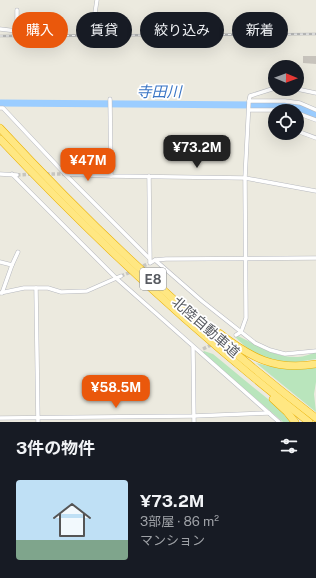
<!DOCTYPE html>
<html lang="ja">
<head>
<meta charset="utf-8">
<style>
	:root { --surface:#171b24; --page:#20242c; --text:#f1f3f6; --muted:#9ea1a6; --line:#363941; --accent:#ea580c }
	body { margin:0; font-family:"Public Sans","Noto Sans JP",sans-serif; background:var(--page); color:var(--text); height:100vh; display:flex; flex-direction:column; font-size:15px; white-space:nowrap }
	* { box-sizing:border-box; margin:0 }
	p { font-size:13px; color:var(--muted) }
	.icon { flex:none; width:22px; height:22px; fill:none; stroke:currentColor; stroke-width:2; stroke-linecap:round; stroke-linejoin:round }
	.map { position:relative; height:422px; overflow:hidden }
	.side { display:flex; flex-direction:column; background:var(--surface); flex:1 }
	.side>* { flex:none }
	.guide { position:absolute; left:12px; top:12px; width:292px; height:36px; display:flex; gap:8px }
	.needle { width:26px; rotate:91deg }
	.controls { position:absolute; left:268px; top:60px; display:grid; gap:8px }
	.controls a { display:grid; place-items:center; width:36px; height:36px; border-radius:50%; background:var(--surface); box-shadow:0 4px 16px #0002; font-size:20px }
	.price { position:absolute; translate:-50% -34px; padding:0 9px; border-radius:8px; background:var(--accent); color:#fff; font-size:13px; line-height:26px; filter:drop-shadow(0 1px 2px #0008) }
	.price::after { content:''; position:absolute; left:50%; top:24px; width:12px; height:9px; margin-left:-6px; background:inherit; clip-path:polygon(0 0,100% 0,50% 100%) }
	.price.current { background:#222; color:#fff }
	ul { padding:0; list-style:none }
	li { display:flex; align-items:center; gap:12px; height:100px; padding:0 16px }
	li+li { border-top:1px solid var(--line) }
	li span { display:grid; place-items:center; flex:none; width:112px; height:80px; border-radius:4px; color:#555 }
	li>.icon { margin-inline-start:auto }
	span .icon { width:48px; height:48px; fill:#fffc; stroke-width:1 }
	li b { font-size:17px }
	h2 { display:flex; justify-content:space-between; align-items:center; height:48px; padding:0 16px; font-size:17px }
	.pill { padding:0 14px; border-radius:18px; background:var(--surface); box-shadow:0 4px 16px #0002; font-size:14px; line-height:36px }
	.pill.current { background:var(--accent); color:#fff }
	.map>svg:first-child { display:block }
	.green { fill:#b9e5bc }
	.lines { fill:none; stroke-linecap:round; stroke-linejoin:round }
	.river { stroke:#9bcdff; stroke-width:7 }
	.building { fill:#c7c3bc }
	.street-tunnel { stroke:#c7c6c0; stroke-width:3.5; stroke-dasharray:3.5 2; stroke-linecap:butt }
	.street-casing { stroke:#b7b9bf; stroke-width:4.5 }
	.highway-casing { stroke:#eab000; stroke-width:8 }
	.street { stroke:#fff; stroke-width:3.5 }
	.highway { stroke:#ffe782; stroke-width:7 }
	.rail-casing { stroke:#b3b4b4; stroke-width:2.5 }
	.rail { stroke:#fff; stroke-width:1; stroke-dasharray:3; stroke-linecap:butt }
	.labels { text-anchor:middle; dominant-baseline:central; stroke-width:3.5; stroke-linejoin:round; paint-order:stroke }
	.shield { fill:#fff; stroke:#8a8c90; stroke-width:1 }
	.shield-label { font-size:13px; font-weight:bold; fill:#585b61 }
	.street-label { font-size:14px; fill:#585b61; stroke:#fff }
	.water-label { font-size:15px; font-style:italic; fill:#3b76c5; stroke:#fff }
</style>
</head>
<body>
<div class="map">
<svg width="316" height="422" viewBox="0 0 316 422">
	<rect width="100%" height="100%" fill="#eceadf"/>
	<g class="green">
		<path d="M 238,336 C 258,345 275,358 298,357 C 304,357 310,354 316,352 L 316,359 L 290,363 L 271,360 L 249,350 L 235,337 Z"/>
		<path d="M 204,351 L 213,354 L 253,387 L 273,403 L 291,422 L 283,422 L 202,353 Z"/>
		<path d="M 256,363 C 280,369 292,368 316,366 L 316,382 L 314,394 L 316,412 Z"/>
	</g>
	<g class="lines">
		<path class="river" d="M 0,103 L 271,105 L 300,108 L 316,115"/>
	</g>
	<path class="building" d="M 303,56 L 316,56 L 316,64 L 303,63 Z"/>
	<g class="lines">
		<g class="street-tunnel">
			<path d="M 46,174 L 65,174"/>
			<path d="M 17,175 L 33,174"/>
			<path d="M 138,268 L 150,263"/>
			<path d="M 121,276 L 133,271"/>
			<path d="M 203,349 L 213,344"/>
		</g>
		<g class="street-casing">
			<g id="street">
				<path d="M 0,29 L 17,31 L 17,10"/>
				<path d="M 92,32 L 97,0"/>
				<path d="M 297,89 L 316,93"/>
				<path d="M 110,99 L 111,176"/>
				<path d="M 249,101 L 285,101 L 300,103 L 316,110"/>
				<path d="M 0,108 L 3,108 L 65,174 L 149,258"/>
				<path d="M 249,110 L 281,110 L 288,111"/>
				<path d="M 297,113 L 316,120"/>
				<path d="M 297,131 L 316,138"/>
				<path d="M 0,174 L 17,175"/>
				<path d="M 12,174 L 116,278 L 279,422"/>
				<path d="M 65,174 L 111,176 L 245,178 L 316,191"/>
				<path d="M 149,176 L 150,263 L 155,260 L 166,259 L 316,258"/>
				<path d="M 155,260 L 202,301 L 255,343 L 270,350 L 285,354 L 316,351"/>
				<path d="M 0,262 L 12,265 L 18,252"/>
				<path d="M 36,288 L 38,422"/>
				<path d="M 0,293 L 24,288 L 48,288 L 61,292 L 87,291 L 121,276"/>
				<path d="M 2,293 L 12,265"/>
				<path d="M 236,335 L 241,332 L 246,318 L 245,178 L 249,101 L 250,96 L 275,88"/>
				<path d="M 193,347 L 194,422"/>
				<path d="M 0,418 L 193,416 L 269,413"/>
			</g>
		</g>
		<g class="highway-casing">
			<g id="highway">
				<path d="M 0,128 C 97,233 203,331 316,418"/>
				<path d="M 0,139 C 96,241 199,336 309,422"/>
				<path d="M 219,333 C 251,358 275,371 316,364"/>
				<path d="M 273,399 L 287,412 L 295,422"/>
			</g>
		</g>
		<use href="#street" class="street"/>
		<use href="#highway" class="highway"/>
		<g class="rail-casing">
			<path id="rail" d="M 0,36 L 316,34"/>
		</g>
		<use href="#rail" class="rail"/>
	</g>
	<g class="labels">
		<rect class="shield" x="140" y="268" width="26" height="22" rx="3"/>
		<g class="shield-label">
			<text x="153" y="279">E8</text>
		</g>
		<g class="street-label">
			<text transform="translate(206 327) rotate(41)">北陸自動車道</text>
		</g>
		<g class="water-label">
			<text x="159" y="91">寺田川</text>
		</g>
	</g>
</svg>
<div class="controls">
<a><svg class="needle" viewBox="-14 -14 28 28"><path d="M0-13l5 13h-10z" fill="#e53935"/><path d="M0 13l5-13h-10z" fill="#9ea1a6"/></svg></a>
<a><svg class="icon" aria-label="locate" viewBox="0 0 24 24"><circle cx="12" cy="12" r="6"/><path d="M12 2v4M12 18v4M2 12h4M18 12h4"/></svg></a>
</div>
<b class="price current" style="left:197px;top:169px">¥73.2M</b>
<b class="price" style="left:88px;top:182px">¥47M</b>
<b class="price" style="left:116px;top:409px">¥58.5M</b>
<div class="guide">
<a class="pill current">購入</a>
<a class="pill">賃貸</a>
<a class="pill">絞り込み</a>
<a class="pill">新着</a>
</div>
</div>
<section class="side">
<h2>3件の物件<svg class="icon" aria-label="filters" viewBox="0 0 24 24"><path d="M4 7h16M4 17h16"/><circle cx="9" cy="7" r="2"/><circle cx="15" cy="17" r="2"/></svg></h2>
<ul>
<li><span style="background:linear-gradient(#bfe0f5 75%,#7fa58c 0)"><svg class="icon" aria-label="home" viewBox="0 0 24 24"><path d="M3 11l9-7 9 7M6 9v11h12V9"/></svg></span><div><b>¥73.2M</b><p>3部屋 · 86 m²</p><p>マンション</p></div></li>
</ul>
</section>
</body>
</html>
